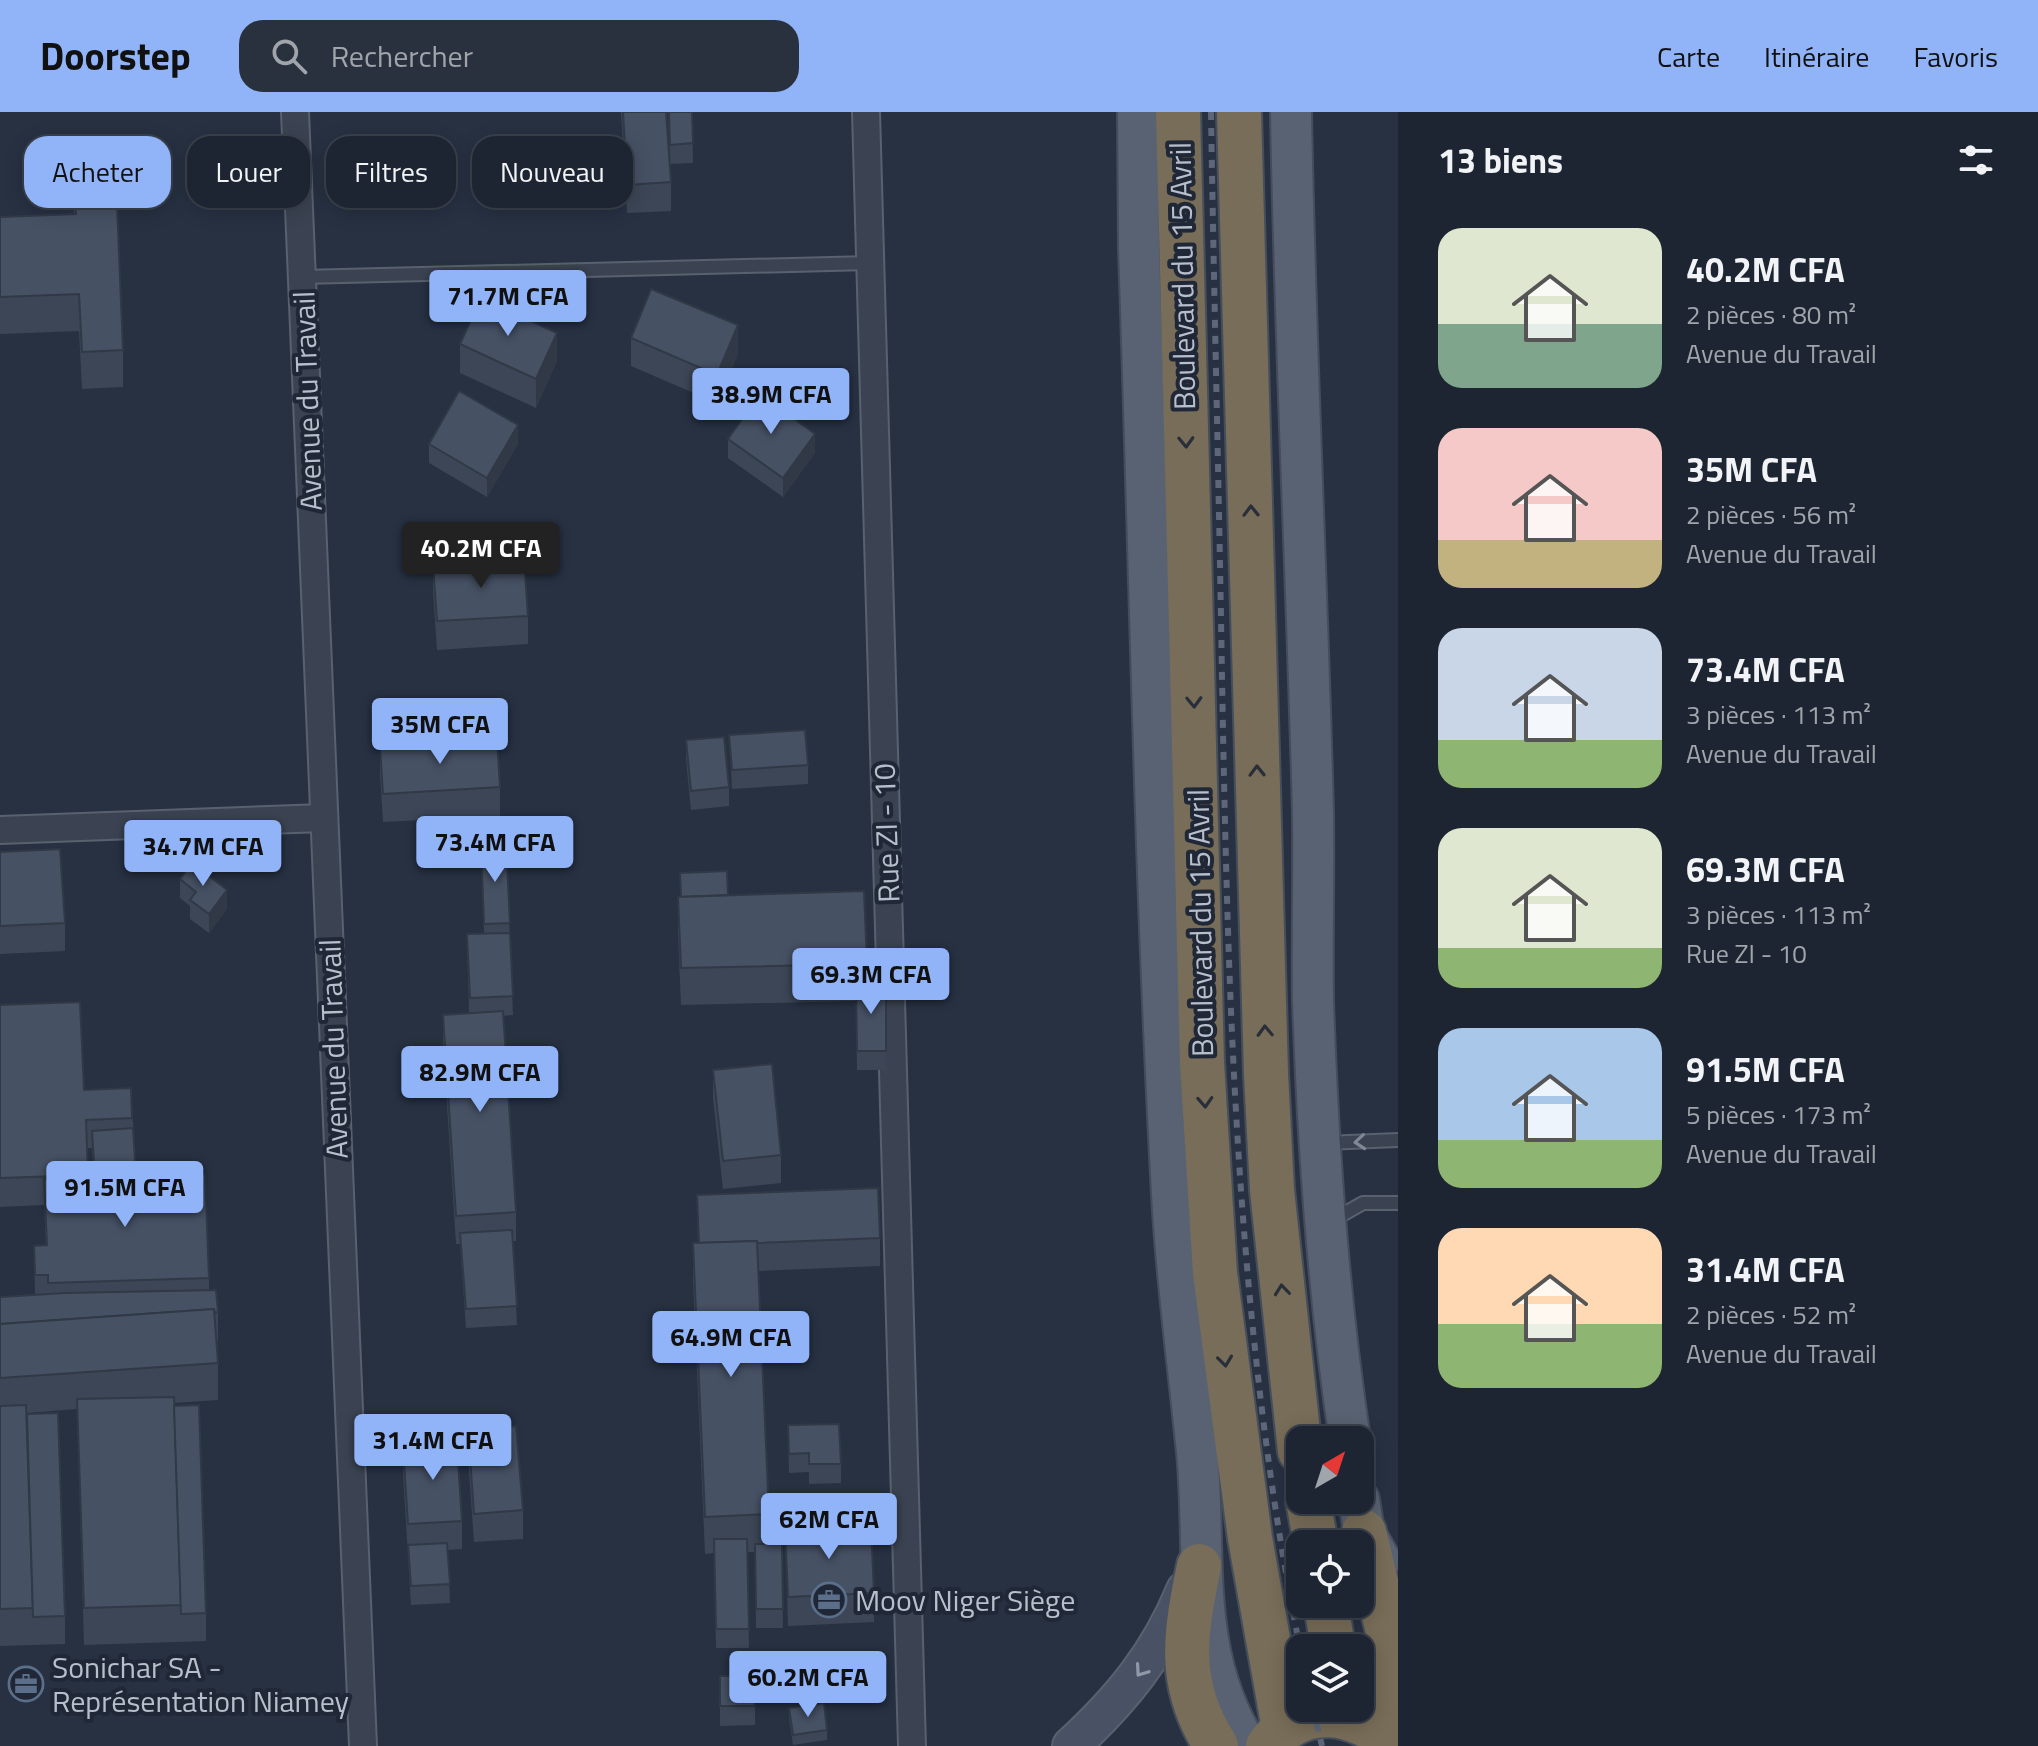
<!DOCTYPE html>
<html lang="fr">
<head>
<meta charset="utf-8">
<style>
	:root { --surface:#1d2532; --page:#2a313e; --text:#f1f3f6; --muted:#a0a5ac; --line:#3b424d; --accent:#91b3f8 }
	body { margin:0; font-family:"Titillium Web",sans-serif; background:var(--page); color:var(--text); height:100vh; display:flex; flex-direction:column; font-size:30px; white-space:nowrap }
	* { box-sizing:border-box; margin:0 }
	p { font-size:26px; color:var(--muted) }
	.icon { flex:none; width:44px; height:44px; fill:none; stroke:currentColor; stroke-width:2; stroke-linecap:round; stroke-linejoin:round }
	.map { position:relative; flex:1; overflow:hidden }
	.panel { display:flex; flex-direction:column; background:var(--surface); width:640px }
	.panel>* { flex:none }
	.banner { position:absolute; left:24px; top:24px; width:760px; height:72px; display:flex; gap:16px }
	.needle { width:52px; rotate:39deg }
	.tools { position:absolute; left:1286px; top:1314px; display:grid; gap:16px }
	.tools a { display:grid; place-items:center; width:88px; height:88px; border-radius:16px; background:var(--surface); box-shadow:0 4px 20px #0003,0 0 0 2px var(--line); font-size:40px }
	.price { position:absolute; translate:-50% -68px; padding:0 18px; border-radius:8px; background:var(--accent); color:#111; font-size:26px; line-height:52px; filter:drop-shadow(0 2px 4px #0008) }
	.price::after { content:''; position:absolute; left:50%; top:48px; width:24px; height:18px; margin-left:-12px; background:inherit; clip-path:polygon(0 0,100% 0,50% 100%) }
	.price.current { background:#222; color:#fff }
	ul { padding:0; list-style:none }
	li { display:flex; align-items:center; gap:24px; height:200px; padding:0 40px }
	li span { display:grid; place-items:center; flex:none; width:224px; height:160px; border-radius:24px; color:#555 }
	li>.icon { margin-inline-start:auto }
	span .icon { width:96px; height:96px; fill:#fffc; stroke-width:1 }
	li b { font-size:34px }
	h2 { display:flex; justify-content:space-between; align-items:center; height:96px; padding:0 40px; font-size:34px }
	.chip { padding:0 28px; border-radius:24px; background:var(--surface); box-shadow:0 4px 20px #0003,0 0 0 2px var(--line); font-size:28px; line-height:72px }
	.chip.current { background:var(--accent); color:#111 }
	header { display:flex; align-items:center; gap:48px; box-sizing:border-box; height:112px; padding:0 40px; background:var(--accent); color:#111 }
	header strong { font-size:38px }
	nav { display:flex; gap:44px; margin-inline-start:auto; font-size:28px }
	.search { width:560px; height:72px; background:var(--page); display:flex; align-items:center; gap:20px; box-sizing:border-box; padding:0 28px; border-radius:24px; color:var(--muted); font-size:30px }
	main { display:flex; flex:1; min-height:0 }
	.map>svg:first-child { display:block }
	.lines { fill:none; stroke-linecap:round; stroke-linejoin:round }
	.lane-casing { stroke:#59616f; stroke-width:16 }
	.street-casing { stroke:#59616f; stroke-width:30 }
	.secondary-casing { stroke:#59616f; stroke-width:40 }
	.primary-casing { stroke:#454c5b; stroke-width:44 }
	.highway-casing { stroke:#464e5c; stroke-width:48 }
	.lane { stroke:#3b4352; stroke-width:12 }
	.street { stroke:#3b4352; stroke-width:26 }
	.secondary { stroke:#495265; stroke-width:36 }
	.primary { stroke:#596272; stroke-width:40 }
	.highway { stroke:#786d58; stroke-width:44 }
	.rail { stroke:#5d6779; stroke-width:6; stroke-dasharray:8 8; stroke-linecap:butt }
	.wall { fill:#3c4656; fill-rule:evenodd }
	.shaded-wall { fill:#313946 }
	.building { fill:#465164; stroke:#313946; stroke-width:2 }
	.oneway { stroke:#292f3a }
	.oneway2 { stroke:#808795 }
	.oneway3 { stroke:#9199a8 }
	.labels { text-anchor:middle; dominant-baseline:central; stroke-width:8; stroke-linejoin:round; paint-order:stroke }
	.street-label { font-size:30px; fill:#b8bfcc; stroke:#202837 }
	.poi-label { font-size:30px; fill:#b8bfcc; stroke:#202837; text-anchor:start }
</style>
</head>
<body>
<header>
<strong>Doorstep</strong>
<div class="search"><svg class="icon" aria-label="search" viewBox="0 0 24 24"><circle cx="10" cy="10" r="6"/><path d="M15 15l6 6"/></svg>Rechercher</div>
<nav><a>Carte</a><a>Itinéraire</a><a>Favoris</a></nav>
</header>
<main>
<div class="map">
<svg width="1398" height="1634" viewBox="0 0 1398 1634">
	<rect width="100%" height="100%" fill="#273142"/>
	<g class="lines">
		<g class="lane-casing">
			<g id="lane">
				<path d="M 302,165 L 870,151"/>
				<path d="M 1325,1031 L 1398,1028"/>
				<path d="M 1333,1108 L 1363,1091 L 1398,1091"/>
			</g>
		</g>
		<g class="street-casing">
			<g id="street">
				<path d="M 295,0 L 363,1634"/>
				<path d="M 866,0 L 912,1634"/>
				<path d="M 0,718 L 323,706"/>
			</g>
		</g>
		<g class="secondary-casing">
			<path id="secondary" d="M 1071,1634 C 1121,1588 1159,1542 1185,1478"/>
		</g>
		<g class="primary-casing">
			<g id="primary">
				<path d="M 1138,0 L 1139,137 C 1150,458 1155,779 1173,1099 C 1178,1179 1189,1260 1197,1340 C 1207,1444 1188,1540 1247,1634"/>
				<path d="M 1291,0 C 1295,234 1307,468 1313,701 C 1314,764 1312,826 1313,889 C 1318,1035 1328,1184 1350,1328"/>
				<path d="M 1359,1388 L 1364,1420 L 1380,1448"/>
			</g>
		</g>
		<g class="highway-casing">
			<g id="highway">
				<path d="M 1178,0 L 1202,951 L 1215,1161 L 1250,1426 L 1284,1617"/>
				<path d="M 1239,0 L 1266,962 L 1272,1078 L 1300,1339"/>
				<path d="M 1308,1388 L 1316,1432"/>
				<path d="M 1364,1420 L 1395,1549 L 1393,1579 L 1375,1618"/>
				<path d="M 1199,1454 C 1185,1522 1176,1572 1216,1634"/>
				<path d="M 1326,1492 L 1333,1536"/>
				<path d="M 1268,1634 C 1301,1589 1358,1597 1393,1634"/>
			</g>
		</g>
		<use href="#lane" class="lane"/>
		<use href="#street" class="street"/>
		<use href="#secondary" class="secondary"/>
		<use href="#primary" class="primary"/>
		<use href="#highway" class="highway"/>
		<g class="rail">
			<path d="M 1211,0 C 1214,188 1219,377 1222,565 C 1228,890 1236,1217 1300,1536"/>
			<path d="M 1313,1596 L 1322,1634"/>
		</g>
	</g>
	<g class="wall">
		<path d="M 621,0 L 666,0 L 671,70 L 671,99 L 627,101 Z"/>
		<path d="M 668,0 L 692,0 L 693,51 L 670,52 Z"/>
		<path d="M 73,46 L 123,238 L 123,275 L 82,277 L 79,219 L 0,222 L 0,105 L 74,102 Z"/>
		<path d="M 631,226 L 738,242 L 717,291 L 631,254 Z"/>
		<path d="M 460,232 L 557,249 L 536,296 L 460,261 Z"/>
		<path d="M 728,327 L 815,341 L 783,385 L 728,346 Z"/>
		<path d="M 429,332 L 518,332 L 487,385 L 429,351 Z"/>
		<path d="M 433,452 L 528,504 L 528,532 L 437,538 L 433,480 Z"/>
		<path d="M 729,623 L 808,653 L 808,672 L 732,677 Z"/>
		<path d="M 686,628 L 729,675 L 729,694 L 691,698 L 686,648 Z"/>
		<path d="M 380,634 L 500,675 L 500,704 L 383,710 L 380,662 Z"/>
		<path d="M 506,732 L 513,903 L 503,904 L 516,1100 L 516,1129 L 513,1129 L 517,1213 L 466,1216 L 460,1132 L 456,1132 L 443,931 L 443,903 L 469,901 L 467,822 L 484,822 L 481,733 Z"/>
		<path d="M 0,740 L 65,811 L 65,839 L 0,842 Z"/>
		<path d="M 680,761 L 867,852 L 867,869 L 886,869 L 886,958 L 857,958 L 856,889 L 681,893 L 678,822 L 678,785 L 681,785 Z"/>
		<path d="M 180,767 L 227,797 L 209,821 L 190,807 L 190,794 L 180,786 Z"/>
		<path d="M 0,893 L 84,978 L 131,976 L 136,1064 L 209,1166 L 209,1178 L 218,1200 L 218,1229 L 217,1229 L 218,1251 L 218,1288 L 174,1291 L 206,1501 L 206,1529 L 84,1533 L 77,1297 L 27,1301 L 65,1504 L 65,1532 L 0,1534 L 0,1185 L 35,1183 L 34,1134 L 46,1134 L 44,1093 L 0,1095 ZM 87,1036 L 92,1036 L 94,1066 L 88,1066 Z"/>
		<path d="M 713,958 L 781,1043 L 781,1071 L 723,1077 L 713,986 Z"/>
		<path d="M 697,1083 L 880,1126 L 880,1154 L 758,1159 L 769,1402 L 769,1432 L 782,1432 L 783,1516 L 756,1516 L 755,1440 L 747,1440 L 749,1536 L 716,1536 L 714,1441 L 705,1442 L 693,1168 L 693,1131 L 698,1131 Z"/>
		<path d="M 788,1313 L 841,1352 L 841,1371 L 809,1372 L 809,1360 L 789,1361 Z"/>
		<path d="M 468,1317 L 523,1398 L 523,1427 L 474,1430 L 468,1346 Z"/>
		<path d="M 444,1320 L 462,1409 L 462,1437 L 448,1438 L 450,1491 L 411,1493 L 403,1362 L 403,1334 L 444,1332 Z"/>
		<path d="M 785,1417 L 874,1481 L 874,1510 L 788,1514 Z"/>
		<path d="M 720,1564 L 755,1594 L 755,1613 L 720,1614 Z"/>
		<path d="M 789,1596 L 827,1618 L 827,1628 L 793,1633 L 789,1606 Z"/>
	</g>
	<g class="shaded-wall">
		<path d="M 738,213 L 738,242 L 717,291 L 717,263 Z"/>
		<path d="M 557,221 L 557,249 L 536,296 L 536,267 Z"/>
		<path d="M 518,313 L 518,332 L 487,385 L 487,366 Z"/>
		<path d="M 815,322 L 815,341 L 783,385 L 783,366 Z"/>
		<path d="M 227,778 L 227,797 L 209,821 L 209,802 Z"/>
	</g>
	<g class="building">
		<path d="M 623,0 L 666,0 L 671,70 L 627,73 Z"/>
		<path d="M 669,0 L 692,0 L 693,31 L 670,33 Z"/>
		<path d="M 115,45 L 123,238 L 82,240 L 79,182 L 0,185 L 0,105 L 76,102 L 73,46 Z"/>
		<path d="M 651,177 L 738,213 L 717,263 L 631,226 Z"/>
		<path d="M 481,186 L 557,221 L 536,267 L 460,232 Z"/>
		<path d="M 459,279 L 518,313 L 487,366 L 429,332 Z"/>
		<path d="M 760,282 L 815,322 L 783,366 L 728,327 Z"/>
		<path d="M 524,446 L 528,504 L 437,509 L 433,452 Z"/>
		<path d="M 805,618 L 808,653 L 732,658 L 729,623 Z"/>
		<path d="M 724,625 L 729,675 L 691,679 L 686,628 Z"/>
		<path d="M 497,627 L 500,675 L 383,682 L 380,634 Z"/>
		<path d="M 506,732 L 510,811 L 484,812 L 481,733 Z"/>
		<path d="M 60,737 L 65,811 L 0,814 L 0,740 Z"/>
		<path d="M 192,751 L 227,778 L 209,802 L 190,788 L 196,780 L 180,767 Z"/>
		<path d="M 727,759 L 728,783 L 681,785 L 680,761 Z"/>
		<path d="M 864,779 L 867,852 L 681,856 L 678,785 Z"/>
		<path d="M 510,821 L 513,884 L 470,886 L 467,822 Z"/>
		<path d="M 856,869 L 886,869 L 886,939 L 857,939 Z"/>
		<path d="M 80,890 L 84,978 L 131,976 L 132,1006 L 86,1008 L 88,1063 L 0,1066 L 0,893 Z"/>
		<path d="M 503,899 L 516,1100 L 456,1104 L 443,903 Z"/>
		<path d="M 772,952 L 781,1043 L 723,1049 L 713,958 Z"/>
		<path d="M 133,1016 L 136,1064 L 95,1066 L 92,1019 Z"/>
		<path d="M 205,1062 L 209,1166 L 48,1171 L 48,1163 L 35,1163 L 34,1134 L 47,1133 L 44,1067 Z"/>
		<path d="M 878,1076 L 880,1126 L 757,1131 L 757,1129 L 699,1131 L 697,1083 Z"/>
		<path d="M 512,1118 L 517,1194 L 466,1197 L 460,1121 Z"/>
		<path d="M 757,1129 L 769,1402 L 705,1405 L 693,1131 Z"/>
		<path d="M 216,1178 L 218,1200 L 215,1201 L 214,1197 L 0,1212 L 0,1185 L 65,1181 Z"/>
		<path d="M 214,1197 L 218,1251 L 0,1266 L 0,1212 Z"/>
		<path d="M 174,1285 L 181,1493 L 84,1496 L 77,1287 Z"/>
		<path d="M 26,1293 L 33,1496 L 0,1497 L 0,1294 Z"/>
		<path d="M 199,1293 L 206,1501 L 181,1502 L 174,1294 Z"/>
		<path d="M 58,1301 L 65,1504 L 33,1505 L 27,1302 Z"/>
		<path d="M 839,1312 L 841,1352 L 809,1352 L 809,1341 L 789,1342 L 788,1313 Z"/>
		<path d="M 516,1314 L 523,1398 L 474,1402 L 468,1317 Z"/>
		<path d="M 456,1319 L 462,1409 L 408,1412 L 403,1334 L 445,1332 L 444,1320 Z"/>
		<path d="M 871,1414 L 874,1481 L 788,1485 L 785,1417 Z"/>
		<path d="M 714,1427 L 747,1427 L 749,1517 L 716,1517 Z"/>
		<path d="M 447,1431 L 450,1472 L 411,1474 L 408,1433 Z"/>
		<path d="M 755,1432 L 782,1432 L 783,1497 L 756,1497 Z"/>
		<rect x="720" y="1564" width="35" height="30"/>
		<path d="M 824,1591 L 827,1618 L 793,1623 L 789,1596 Z"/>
	</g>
	<defs><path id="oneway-chevron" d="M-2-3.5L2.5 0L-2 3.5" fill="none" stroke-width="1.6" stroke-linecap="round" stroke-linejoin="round" transform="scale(2)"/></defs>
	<g class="oneway">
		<use href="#oneway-chevron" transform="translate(1186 330) rotate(88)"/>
		<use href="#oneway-chevron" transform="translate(1251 399) rotate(-91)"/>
		<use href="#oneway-chevron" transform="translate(1194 590) rotate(88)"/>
		<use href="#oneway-chevron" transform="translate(1257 659) rotate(-91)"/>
		<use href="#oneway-chevron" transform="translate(1265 919) rotate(-92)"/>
		<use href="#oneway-chevron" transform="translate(1205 990) rotate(87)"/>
		<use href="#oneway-chevron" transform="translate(1282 1178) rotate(-96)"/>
		<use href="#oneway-chevron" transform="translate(1225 1249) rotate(83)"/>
	</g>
	<use class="oneway2" href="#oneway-chevron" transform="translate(1360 1030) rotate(175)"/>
	<use class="oneway3" href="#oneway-chevron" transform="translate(1141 1559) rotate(125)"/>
	<defs>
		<g id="office-ring" transform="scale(1.8)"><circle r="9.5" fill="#202837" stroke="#5c6f8a" stroke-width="1.5"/><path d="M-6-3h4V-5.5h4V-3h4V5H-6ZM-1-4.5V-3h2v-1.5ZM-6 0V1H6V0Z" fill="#5c6f8a"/></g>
	</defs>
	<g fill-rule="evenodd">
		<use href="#office-ring" x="829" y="1488"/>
		<use href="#office-ring" x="26" y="1572"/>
	</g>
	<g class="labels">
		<g class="street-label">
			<text transform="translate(1182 164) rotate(-91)">Boulevard du 15 Avril</text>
			<text transform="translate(307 289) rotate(-92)">Avenue du Travail</text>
			<text transform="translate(886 721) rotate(-92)">Rue ZI - 10</text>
			<text transform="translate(1200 811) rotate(-91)">Boulevard du 15 Avril</text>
			<text transform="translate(333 937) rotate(-92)">Avenue du Travail</text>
		</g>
		<g class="poi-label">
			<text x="855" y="1488">Moov Niger Siège</text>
			<text x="52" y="1555">Sonichar SA -<tspan x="52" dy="34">Représentation Niamey</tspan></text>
		</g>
	</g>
</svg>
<div class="tools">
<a><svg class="needle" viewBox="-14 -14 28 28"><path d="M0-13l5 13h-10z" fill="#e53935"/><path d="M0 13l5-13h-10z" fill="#a0a5ac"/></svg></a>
<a><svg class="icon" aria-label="locate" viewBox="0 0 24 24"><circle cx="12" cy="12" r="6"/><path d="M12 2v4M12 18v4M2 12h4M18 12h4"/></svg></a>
<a><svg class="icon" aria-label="layers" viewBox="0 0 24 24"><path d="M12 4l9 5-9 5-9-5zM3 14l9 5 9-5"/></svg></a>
</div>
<b class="price" style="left:508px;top:226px">71.7M CFA</b>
<b class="price" style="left:771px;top:324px">38.9M CFA</b>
<b class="price current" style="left:481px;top:478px">40.2M CFA</b>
<b class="price" style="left:440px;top:654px">35M CFA</b>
<b class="price" style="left:495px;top:772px">73.4M CFA</b>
<b class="price" style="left:203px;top:776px">34.7M CFA</b>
<b class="price" style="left:871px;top:904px">69.3M CFA</b>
<b class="price" style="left:480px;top:1002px">82.9M CFA</b>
<b class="price" style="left:125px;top:1117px">91.5M CFA</b>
<b class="price" style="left:731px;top:1267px">64.9M CFA</b>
<b class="price" style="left:433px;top:1370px">31.4M CFA</b>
<b class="price" style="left:829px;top:1449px">62M CFA</b>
<b class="price" style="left:808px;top:1607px">60.2M CFA</b>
<div class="banner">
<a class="chip current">Acheter</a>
<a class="chip">Louer</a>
<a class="chip">Filtres</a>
<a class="chip">Nouveau</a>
</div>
</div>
<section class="panel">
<h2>13 biens<svg class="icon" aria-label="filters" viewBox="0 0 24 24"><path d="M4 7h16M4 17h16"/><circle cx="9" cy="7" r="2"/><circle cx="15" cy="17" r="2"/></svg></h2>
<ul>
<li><span style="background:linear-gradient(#dfe7d0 60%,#7fa58c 0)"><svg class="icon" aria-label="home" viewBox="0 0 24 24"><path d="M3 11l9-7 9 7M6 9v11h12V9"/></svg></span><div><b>40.2M CFA</b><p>2 pièces · 80 m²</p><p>Avenue du Travail</p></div></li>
<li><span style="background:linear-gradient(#f6c9c9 70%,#c2b280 0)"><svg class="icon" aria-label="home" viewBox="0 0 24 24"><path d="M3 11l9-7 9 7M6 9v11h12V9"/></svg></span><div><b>35M CFA</b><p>2 pièces · 56 m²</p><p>Avenue du Travail</p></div></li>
<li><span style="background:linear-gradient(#c9d6e8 70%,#8fb573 0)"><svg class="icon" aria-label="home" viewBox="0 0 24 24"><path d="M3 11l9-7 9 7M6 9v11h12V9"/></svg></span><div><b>73.4M CFA</b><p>3 pièces · 113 m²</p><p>Avenue du Travail</p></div></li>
<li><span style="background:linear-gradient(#dfe7d0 75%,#8fb573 0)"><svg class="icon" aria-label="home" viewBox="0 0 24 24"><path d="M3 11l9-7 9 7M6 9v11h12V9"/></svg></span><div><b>69.3M CFA</b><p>3 pièces · 113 m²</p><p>Rue ZI - 10</p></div></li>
<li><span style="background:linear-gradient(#a9c7e8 70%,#8fb573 0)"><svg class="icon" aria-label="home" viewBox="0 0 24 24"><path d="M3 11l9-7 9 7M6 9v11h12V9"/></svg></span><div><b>91.5M CFA</b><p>5 pièces · 173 m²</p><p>Avenue du Travail</p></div></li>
<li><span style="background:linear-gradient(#ffd9b3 60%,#8fb573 0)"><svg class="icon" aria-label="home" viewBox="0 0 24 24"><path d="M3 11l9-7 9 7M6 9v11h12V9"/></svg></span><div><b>31.4M CFA</b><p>2 pièces · 52 m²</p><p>Avenue du Travail</p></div></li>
</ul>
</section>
</main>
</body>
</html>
